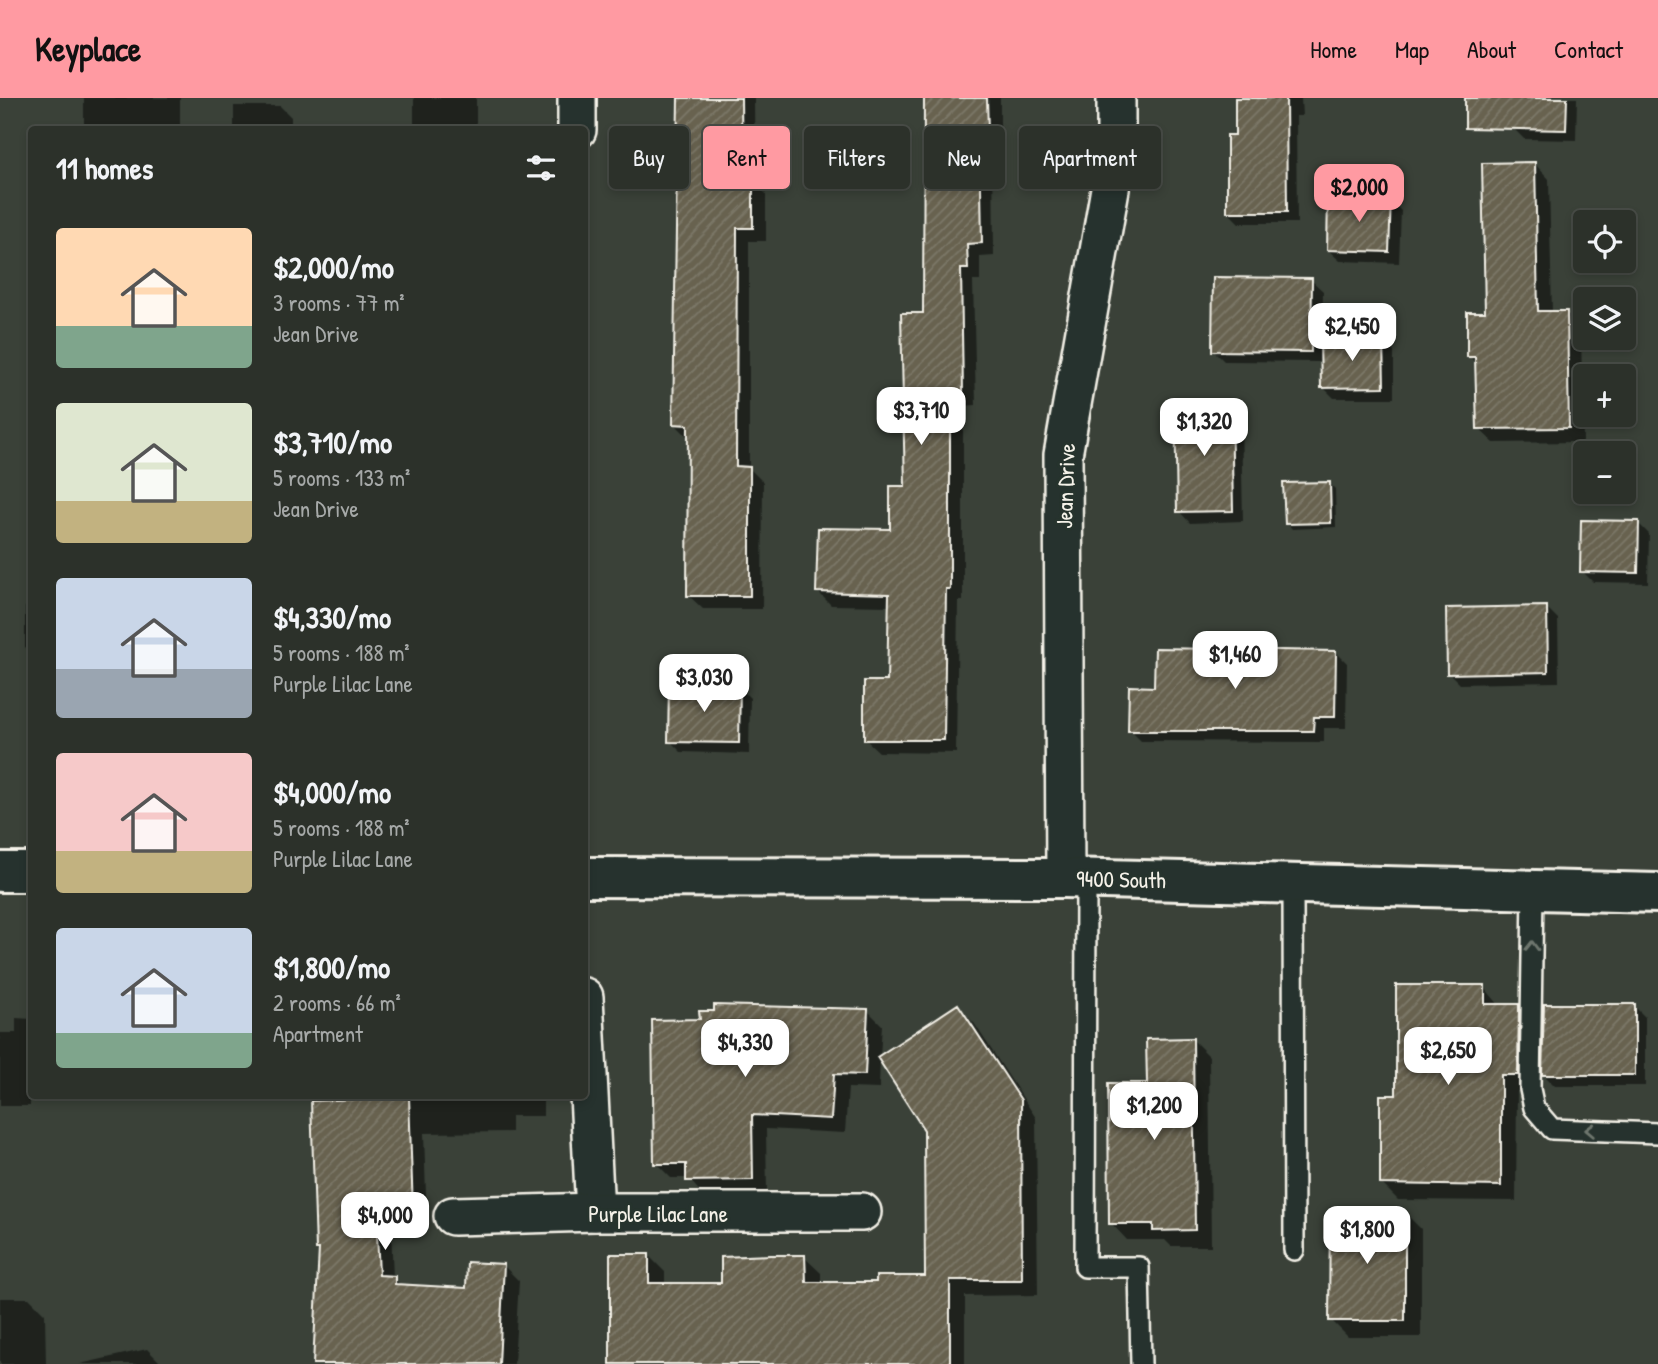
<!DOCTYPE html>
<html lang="en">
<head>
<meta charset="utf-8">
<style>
	:root { --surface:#2c312a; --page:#383d36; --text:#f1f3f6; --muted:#a6a9a8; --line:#484c47; --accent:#ff9aa2 }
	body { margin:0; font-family:"Patrick Hand",sans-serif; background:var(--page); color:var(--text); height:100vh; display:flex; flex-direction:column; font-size:26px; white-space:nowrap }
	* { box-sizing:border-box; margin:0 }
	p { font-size:23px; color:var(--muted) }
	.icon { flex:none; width:38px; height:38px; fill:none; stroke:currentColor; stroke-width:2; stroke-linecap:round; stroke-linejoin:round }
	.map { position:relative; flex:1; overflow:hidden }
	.sheet { position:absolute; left:28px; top:28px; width:560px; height:973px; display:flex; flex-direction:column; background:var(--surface); border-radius:7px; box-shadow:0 4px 10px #0003,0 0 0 2px var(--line) }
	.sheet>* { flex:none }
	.hud { position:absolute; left:609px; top:28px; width:665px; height:63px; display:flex; gap:14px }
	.tools { position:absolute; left:1573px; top:112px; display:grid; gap:14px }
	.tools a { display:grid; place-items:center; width:63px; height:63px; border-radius:7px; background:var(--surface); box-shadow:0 4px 10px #0003,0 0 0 2px var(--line); font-size:35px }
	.price { position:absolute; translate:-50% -60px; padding:0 16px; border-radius:14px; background:#fff; color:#222; font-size:23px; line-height:46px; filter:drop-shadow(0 2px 4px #0008) }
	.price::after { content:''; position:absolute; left:50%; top:42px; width:21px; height:16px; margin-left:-10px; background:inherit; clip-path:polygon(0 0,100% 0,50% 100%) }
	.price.selected { background:var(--accent); color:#111 }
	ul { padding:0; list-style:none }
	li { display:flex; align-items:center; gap:21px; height:175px; padding:0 28px }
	li span { display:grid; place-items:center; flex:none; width:196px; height:140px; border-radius:7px; color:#555 }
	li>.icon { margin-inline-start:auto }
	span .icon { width:84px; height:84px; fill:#fffc; stroke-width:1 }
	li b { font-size:30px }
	h2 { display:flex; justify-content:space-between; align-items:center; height:84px; padding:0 28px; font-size:30px }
	.chip { padding:0 24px; border-radius:7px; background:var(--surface); box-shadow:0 4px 10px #0003,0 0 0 2px var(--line); font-size:24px; line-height:63px }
	.chip.selected { background:var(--accent); color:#111 }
	header { display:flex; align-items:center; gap:42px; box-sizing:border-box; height:98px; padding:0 35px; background:var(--accent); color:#111 }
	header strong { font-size:33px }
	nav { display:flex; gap:38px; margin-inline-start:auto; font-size:24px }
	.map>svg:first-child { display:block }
	.shadow { fill:#0007 }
	.building { fill:url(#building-hatch); stroke:#f4f1e8; stroke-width:2 }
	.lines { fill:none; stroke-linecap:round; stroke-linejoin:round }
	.service-casing { stroke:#f4f1e8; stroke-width:24 }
	.minor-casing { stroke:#f4f1e8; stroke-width:42 }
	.tertiary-casing { stroke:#f4f1e8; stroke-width:44 }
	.service { stroke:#26332d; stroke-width:19 }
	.minor { stroke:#26332d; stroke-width:37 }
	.tertiary { stroke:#26332d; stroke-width:38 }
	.oneway { stroke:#6e766e }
	.labels { text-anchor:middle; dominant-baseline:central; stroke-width:6; stroke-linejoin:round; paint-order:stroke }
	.street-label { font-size:23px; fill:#f4f1e8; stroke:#26332d }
</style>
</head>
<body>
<header>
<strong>Keyplace</strong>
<nav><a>Home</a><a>Map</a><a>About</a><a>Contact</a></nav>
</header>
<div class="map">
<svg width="1658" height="1266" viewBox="0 0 1658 1266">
	<defs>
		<pattern id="building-hatch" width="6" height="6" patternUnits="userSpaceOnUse" patternTransform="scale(1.75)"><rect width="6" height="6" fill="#676250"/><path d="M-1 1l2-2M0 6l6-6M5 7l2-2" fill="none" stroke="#7d7969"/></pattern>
	</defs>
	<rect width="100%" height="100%" fill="#3a4138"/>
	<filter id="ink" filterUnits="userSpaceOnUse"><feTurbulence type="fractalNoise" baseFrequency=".0143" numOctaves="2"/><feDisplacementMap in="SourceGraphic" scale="14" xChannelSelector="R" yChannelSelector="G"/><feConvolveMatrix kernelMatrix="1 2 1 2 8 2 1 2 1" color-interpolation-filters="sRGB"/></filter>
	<g filter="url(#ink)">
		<g class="shadow">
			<rect x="84" y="0" width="96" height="32"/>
			<path d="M 414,0 L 476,0 L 476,32 L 398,32 L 398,27 L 414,27 Z"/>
			<path d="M 679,0 L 754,0 L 755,84 L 766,96 L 766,143 L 749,143 L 749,370 L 763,384 L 762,511 L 703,511 L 689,498 L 688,339 L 675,326 Z"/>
			<path d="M 926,0 L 1000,0 L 1000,45 L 993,46 L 994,158 L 980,159 L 980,183 L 973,183 L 976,307 L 963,308 L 963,503 L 958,503 L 956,655 L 879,654 L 865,641 L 889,585 L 890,508 L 831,507 L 818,494 L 891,432 L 907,390 L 925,217 Z"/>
			<path d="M 1237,0 L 1301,0 L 1302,18 L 1296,18 L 1297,125 L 1239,125 L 1228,114 L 1237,39 Z"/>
			<path d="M 1513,0 L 1577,0 L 1576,42 L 1524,41 L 1513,30 Z"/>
			<path d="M 234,8 L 280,8 L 291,19 L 291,32 L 234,32 Z"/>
			<path d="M 1535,66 L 1549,81 L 1552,215 L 1566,214 L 1581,229 L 1583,344 L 1494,345 L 1479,331 L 1477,266 L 1469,258 L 1487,216 Z"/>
			<path d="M 1390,102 L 1401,113 L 1399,165 L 1340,163 L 1328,152 Z"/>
			<path d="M 1311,182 L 1323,193 L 1322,243 L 1383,242 L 1394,254 L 1394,300 L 1334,300 L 1323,289 L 1322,264 L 1224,263 L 1213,252 Z"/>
			<path d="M 1230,309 L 1241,320 L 1243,423 L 1190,425 L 1179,413 Z"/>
			<path d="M 1330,386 L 1335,391 L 1336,429 L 1292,431 L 1287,425 Z"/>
			<path d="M 1638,425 L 1649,436 L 1648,485 L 1593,484 L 1582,473 Z"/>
			<path d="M 25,509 L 32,509 L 32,555 L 25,549 Z"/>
			<path d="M 1547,510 L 1558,521 L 1559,584 L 1460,586 L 1449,575 Z"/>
			<path d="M 1336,554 L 1347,565 L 1346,630 L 1324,630 L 1324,644 L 1141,643 L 1130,632 L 1155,591 Z"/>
			<path d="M 739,589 L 750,600 L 749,656 L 681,654 L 670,643 Z"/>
			<path d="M 1484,889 L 1500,908 L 1518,908 L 1535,925 L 1534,993 L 1517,993 L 1516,1103 L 1398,1102 L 1381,1085 L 1398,999 Z"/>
			<path d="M 1634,908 L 1645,919 L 1645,988 L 1555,988 L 1544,977 Z"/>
			<path d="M 958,909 L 974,925 L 1036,1020 L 1038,1197 L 965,1198 L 965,1266 L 612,1266 L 648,1157 L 665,1174 L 665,1186 L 722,1186 L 804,1159 L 821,1175 L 821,1186 L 878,1186 L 927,1180 L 926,1031 L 880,961 L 879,991 L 848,990 L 845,1035 L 766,1031 L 767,1096 L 703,1097 L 688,1080 L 671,1080 L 656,1065 L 867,912 L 882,927 L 880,959 Z"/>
			<path d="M 16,920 L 32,921 L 30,1008 L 0,1008 L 0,935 L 16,935 Z"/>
			<path d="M 1193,942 L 1209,958 L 1211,1148 L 1171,1148 L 1165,1142 L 1127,1142 L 1111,1125 L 1149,987 Z"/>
			<path d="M 158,998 L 272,998 L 272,1000 Z"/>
			<path d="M 395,998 L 543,998 L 543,1018 L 511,1018 L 511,1034 L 424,1035 L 427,1128 L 391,1129 L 393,1180 L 403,1188 L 467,1192 L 504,1168 L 519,1183 L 514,1266 L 315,1266 L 321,1153 L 318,1150 Z"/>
			<path d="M 1405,1115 L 1421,1131 L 1421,1239 L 1348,1239 L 1331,1222 Z"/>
			<path d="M 0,1200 L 29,1200 L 45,1216 L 46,1266 L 0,1266 Z"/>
			<path d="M 147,1251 L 162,1266 L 80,1266 Z"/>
		</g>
		<g class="building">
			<path d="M 678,0 L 741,0 L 742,81 L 753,81 L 753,130 L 737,130 L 736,368 L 750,369 L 750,498 L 687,498 L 688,327 L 673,326 Z"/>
			<path d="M 924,0 L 987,0 L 988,33 L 980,33 L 982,145 L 967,146 L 968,171 L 961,171 L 963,295 L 950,296 L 950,491 L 946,491 L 944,642 L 864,642 L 864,583 L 887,583 L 889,496 L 816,494 L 818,430 L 890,431 L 890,388 L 905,388 L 901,215 L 923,215 Z"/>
			<path d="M 1235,0 L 1286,0 L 1287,114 L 1227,114 L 1227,37 L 1235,37 Z"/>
			<path d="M 1465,0 L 1567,0 L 1566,32 L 1465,30 Z"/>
			<path d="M 1535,64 L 1538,213 L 1567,213 L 1569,330 L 1477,331 L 1475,259 L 1467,259 L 1467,214 L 1485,214 L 1482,65 Z"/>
			<path d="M 1328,98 L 1391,100 L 1389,154 L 1327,152 Z"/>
			<path d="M 1213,179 L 1312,180 L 1311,254 L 1212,253 Z"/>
			<path d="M 1320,241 L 1383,241 L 1384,289 L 1321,290 Z"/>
			<path d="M 1175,307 L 1231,307 L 1233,413 L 1177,414 Z"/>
			<path d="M 1330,384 L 1331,425 L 1285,426 L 1283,385 Z"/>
			<path d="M 1581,422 L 1639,423 L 1638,475 L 1580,474 Z"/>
			<path d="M 1547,508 L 1548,574 L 1447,576 L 1446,510 Z"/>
			<path d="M 1155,550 L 1336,553 L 1335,619 L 1314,619 L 1313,633 L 1128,633 L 1129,588 L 1154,589 Z"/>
			<path d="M 669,587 L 740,588 L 739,645 L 668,644 Z"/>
			<path d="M 1396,887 L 1485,887 L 1485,906 L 1519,906 L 1518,977 L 1501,977 L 1501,1088 L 1380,1086 L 1380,997 L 1396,997 Z"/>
			<path d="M 958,906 L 1021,1002 L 1022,1182 L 950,1182 L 950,1266 L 610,1266 L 610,1156 L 649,1156 L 649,1185 L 721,1185 L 721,1159 L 771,1157 L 805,1157 L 806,1184 L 876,1184 L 876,1178 L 925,1178 L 924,1032 L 877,959 Z"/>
			<path d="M 1544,906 L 1635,906 L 1635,977 L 1542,977 Z"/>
			<path d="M 714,907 L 868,911 L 865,977 L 834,976 L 831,1021 L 752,1017 L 753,1082 L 686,1083 L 686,1066 L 654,1066 L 652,922 L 700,921 L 699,913 L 714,913 Z"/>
			<path d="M 1193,940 L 1195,1132 L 1153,1133 L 1153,1126 L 1109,1126 L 1108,985 L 1147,985 L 1146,941 Z"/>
			<path d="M 409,999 L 413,1113 L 376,1114 L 379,1177 L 395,1178 L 395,1186 L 466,1190 L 467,1164 L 504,1166 L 499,1266 L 313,1266 L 319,1151 L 316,1151 L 311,1003 Z"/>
			<path d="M 1330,1113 L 1405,1113 L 1405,1223 L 1329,1223 Z"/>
		</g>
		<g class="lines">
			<g class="service-casing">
				<g id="service">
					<path d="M 1086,781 L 1085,1169 L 1139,1169 L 1141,1266"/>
					<path d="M 1293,786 L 1294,1152"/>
					<path d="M 1533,792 L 1530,991 L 1534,1010 L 1552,1031 L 1658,1035"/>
				</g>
			</g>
			<g class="minor-casing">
				<g id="minor">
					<path d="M 577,0 L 577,32"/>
					<path d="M 1065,780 L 1063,357 L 1116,57 L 1116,0"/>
					<path d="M 584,899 L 595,1114"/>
					<path d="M 453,1118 L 595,1114 L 862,1114"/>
				</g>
			</g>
			<g class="tertiary-casing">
				<g id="tertiary">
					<path d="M 0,774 L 32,774"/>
					<path d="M 584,779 L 1065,780 L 1658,795"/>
				</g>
			</g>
			<use href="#service" class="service"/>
			<use href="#minor" class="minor"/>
			<use href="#tertiary" class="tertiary"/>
		</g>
		<defs><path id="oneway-chevron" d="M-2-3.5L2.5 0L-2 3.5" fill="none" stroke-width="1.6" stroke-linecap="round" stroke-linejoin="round" transform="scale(1.75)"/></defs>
		<g class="oneway">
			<use href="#oneway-chevron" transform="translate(1532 848) rotate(-89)"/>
			<use href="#oneway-chevron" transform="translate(1590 1032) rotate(-178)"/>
		</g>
	</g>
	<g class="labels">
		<g class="street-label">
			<text transform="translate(1065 388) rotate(-88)">Jean Drive</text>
			<text transform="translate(1121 781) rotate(1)">9400 South</text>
			<text x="658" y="1115">Purple Lilac Lane</text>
		</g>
	</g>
</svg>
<div class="tools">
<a><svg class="icon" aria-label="locate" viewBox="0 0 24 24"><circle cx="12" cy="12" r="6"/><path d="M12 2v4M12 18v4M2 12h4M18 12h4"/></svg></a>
<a><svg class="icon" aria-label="layers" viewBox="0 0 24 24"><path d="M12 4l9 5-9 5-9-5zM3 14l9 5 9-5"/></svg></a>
<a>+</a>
<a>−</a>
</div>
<b class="price selected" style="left:1359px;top:126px">$2,000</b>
<b class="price" style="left:1352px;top:265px">$2,450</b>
<b class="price" style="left:921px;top:349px">$3,710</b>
<b class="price" style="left:1204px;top:360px">$1,320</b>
<b class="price" style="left:1235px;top:593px">$1,460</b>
<b class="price" style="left:704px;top:616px">$3,030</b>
<b class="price" style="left:745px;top:981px">$4,330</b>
<b class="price" style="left:1448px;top:989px">$2,650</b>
<b class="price" style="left:1154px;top:1044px">$1,200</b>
<b class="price" style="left:385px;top:1154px">$4,000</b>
<b class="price" style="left:1367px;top:1168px">$1,800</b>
<div class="hud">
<a class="chip">Buy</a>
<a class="chip selected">Rent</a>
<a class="chip">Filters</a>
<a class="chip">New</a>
<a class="chip">Apartment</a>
</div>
<section class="sheet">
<h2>11 homes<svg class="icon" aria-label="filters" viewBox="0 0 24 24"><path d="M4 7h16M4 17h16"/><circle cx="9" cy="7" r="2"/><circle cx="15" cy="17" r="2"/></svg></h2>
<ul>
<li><span style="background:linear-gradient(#ffd9b3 70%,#7fa58c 0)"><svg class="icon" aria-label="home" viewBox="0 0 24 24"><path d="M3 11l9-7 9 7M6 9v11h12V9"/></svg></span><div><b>$2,000/mo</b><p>3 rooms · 77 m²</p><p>Jean Drive</p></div></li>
<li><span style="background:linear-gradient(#dfe7d0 70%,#c2b280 0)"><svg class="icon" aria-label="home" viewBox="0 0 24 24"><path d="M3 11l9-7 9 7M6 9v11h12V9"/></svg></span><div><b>$3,710/mo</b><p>5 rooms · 133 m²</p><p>Jean Drive</p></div></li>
<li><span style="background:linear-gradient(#c9d6e8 65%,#9aa5b1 0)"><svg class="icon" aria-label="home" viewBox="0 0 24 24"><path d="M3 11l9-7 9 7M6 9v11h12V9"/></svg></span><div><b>$4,330/mo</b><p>5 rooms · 188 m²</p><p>Purple Lilac Lane</p></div></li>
<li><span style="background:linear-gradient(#f6c9c9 70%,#c2b280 0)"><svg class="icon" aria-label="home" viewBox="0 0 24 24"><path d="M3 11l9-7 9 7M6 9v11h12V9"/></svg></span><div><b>$4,000/mo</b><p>5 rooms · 188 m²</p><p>Purple Lilac Lane</p></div></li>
<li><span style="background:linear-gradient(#c9d6e8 75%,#7fa58c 0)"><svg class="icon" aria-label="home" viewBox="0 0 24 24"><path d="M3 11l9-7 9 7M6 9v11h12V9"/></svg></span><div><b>$1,800/mo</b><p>2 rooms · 66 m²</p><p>Apartment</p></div></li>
</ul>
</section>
</div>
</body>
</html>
